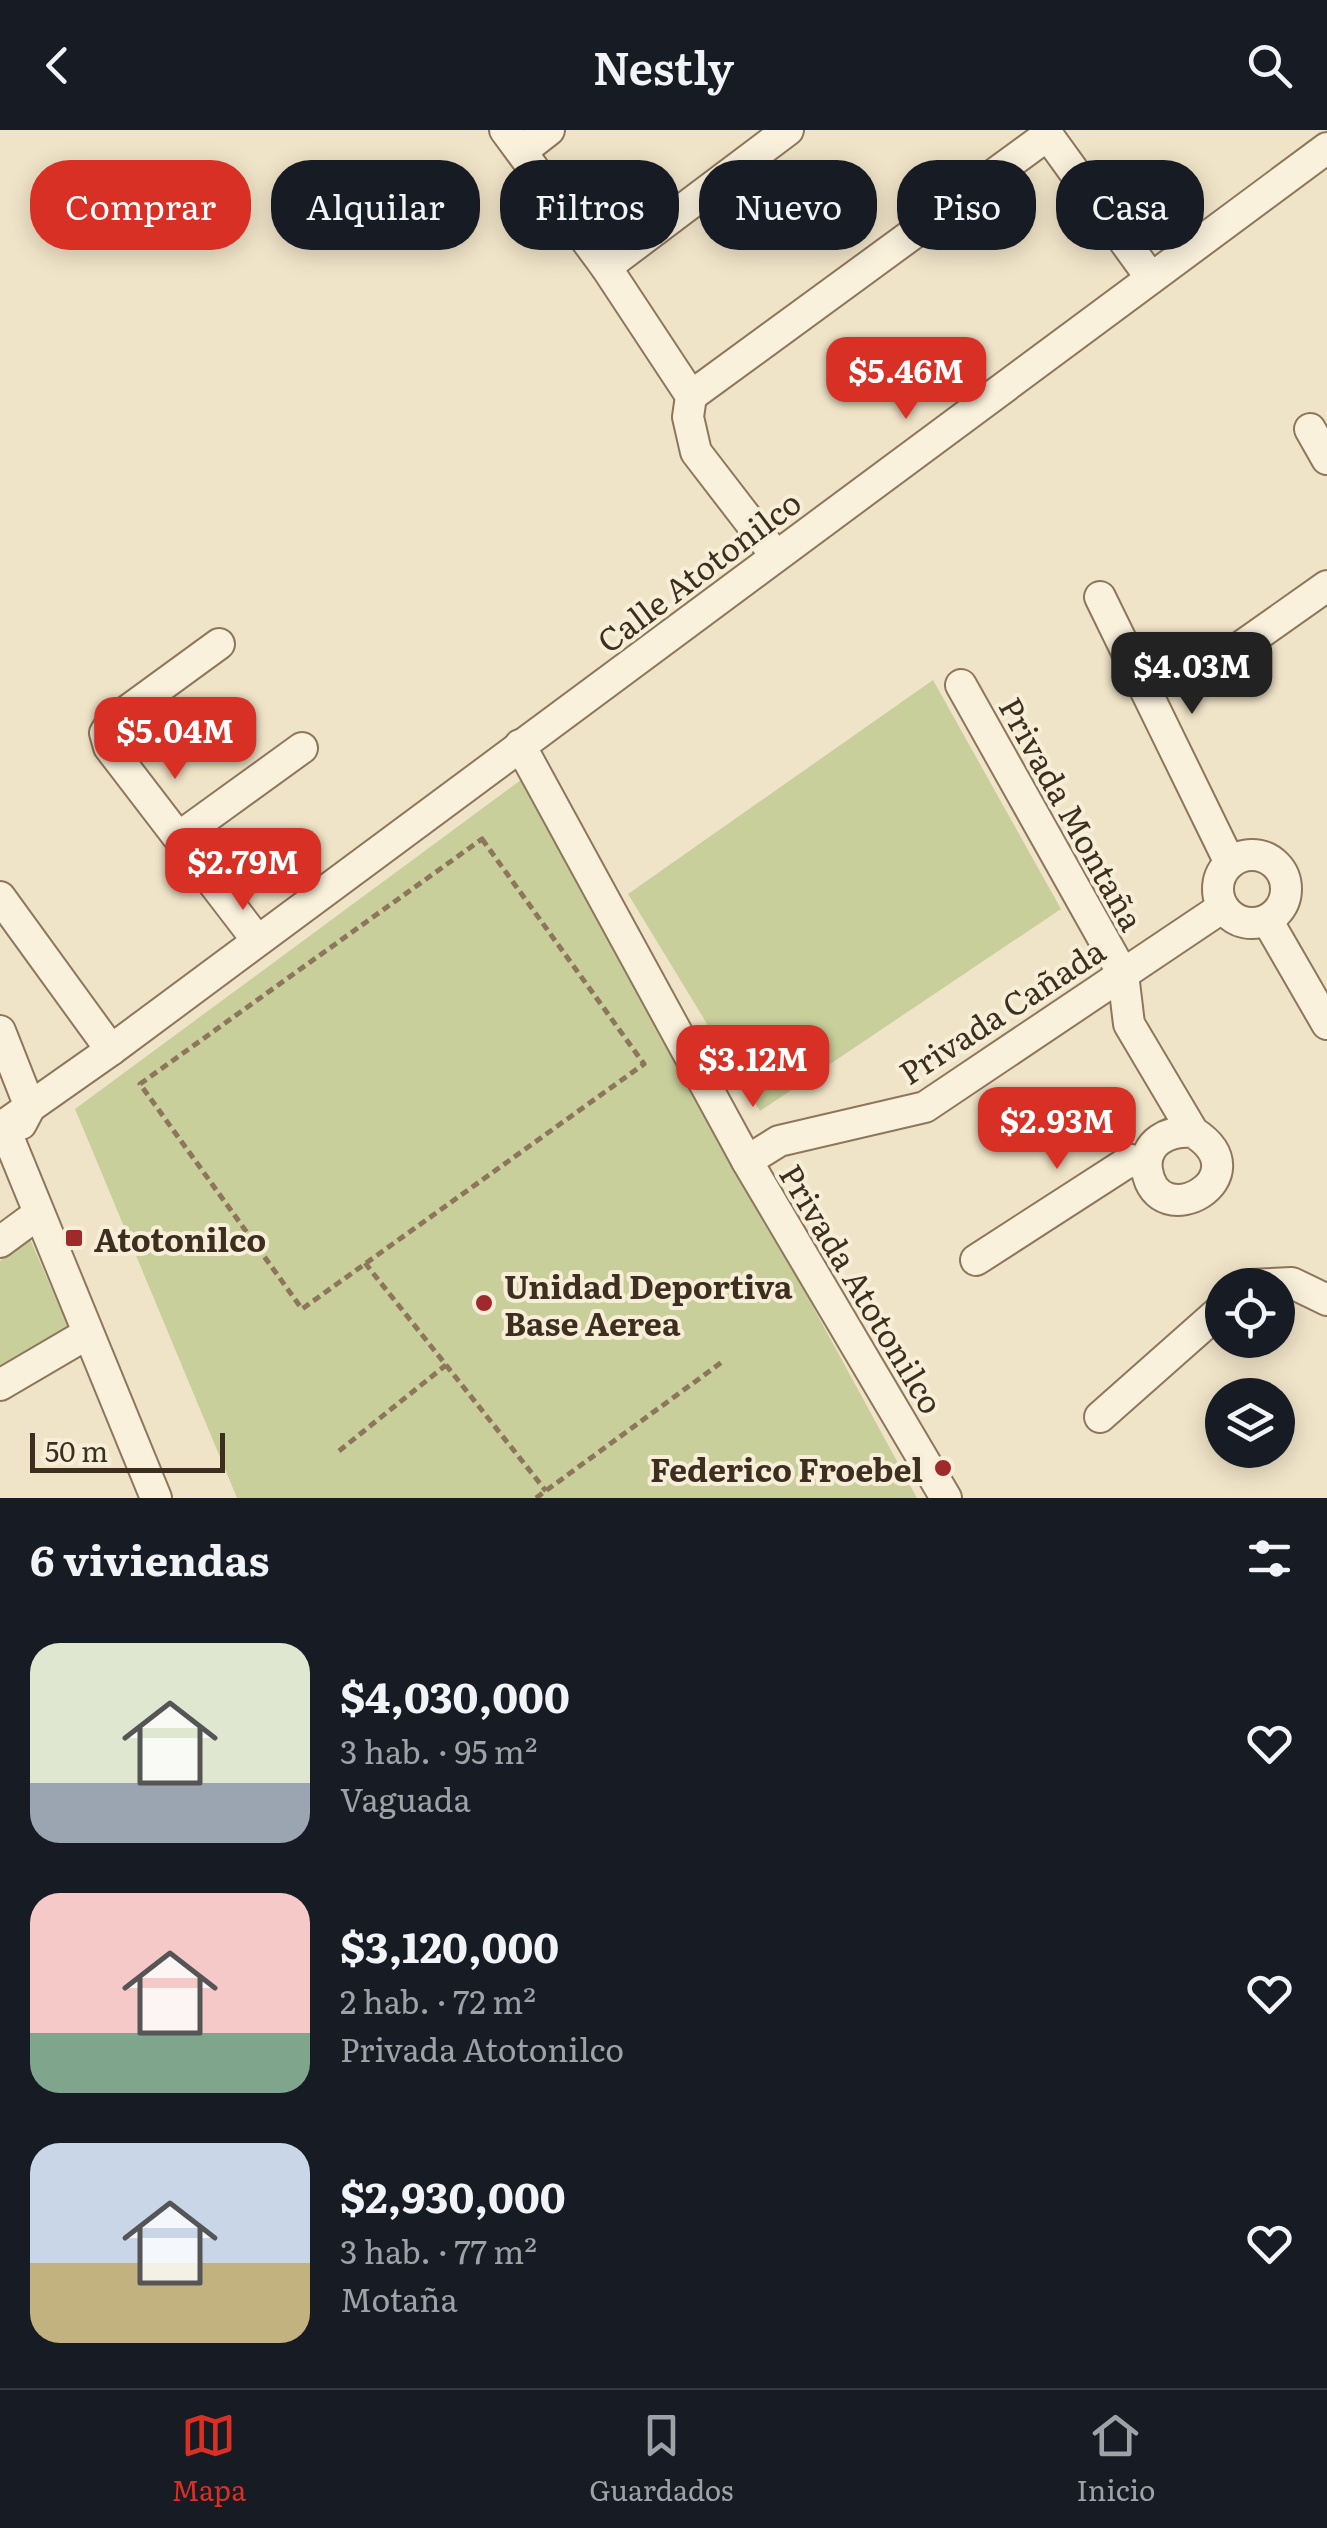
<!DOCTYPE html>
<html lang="es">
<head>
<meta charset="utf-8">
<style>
	:root { --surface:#171b24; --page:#20242c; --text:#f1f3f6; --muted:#9ea1a6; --line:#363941; --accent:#d93025 }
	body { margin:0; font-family:Literata,serif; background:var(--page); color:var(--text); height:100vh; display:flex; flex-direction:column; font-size:38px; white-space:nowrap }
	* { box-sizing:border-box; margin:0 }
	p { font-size:32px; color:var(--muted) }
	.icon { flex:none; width:55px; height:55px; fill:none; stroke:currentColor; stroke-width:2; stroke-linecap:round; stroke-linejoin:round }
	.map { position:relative; height:1368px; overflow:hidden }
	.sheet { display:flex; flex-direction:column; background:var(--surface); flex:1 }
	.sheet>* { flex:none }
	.banner { position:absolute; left:30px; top:30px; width:1268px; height:90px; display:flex; gap:20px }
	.fabs { position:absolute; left:1205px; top:1138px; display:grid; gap:20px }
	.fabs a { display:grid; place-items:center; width:90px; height:90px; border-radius:50%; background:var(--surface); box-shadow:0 5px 25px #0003; font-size:50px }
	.scale { position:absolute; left:30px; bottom:25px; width:195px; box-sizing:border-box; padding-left:10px; border:5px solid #3d2e20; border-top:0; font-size:28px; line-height:35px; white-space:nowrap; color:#3d2e20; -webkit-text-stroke:8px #f7eed8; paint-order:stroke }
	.price { position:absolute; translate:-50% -85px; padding:0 22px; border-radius:20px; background:var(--accent); color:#fff; font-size:32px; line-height:65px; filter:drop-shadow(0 2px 5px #0008) }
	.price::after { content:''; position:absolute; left:50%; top:60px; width:30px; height:22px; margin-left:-15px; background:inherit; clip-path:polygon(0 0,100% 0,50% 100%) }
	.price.current { background:#222; color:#fff }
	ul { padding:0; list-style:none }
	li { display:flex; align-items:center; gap:30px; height:250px; padding:0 30px }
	li span { display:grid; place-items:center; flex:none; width:280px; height:200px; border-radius:30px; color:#555 }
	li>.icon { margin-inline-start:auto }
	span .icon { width:120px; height:120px; fill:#fffc; stroke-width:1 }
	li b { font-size:42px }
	h2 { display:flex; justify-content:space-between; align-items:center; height:120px; padding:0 30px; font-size:42px }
	.pill { padding:0 35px; border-radius:40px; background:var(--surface); box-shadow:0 5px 25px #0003; font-size:35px; line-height:90px }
	.pill.current { background:var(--accent); color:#fff }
	header { display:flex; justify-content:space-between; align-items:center; height:130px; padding:0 30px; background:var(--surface); font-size:45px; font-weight:600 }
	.tabs { display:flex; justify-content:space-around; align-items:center; height:140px; border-top:2px solid var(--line); background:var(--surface); font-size:28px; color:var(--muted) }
	.tabs a { display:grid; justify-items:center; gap:5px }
	.tabs .current { color:var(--accent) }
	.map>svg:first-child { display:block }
	.green { fill:#c9cf9b }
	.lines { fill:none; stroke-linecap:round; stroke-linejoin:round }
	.minor-casing { stroke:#8d765c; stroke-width:34 }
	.path { stroke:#8d765c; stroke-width:5; stroke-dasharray:8 5; stroke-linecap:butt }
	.minor { stroke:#faf1dc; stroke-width:30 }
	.poi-dot { fill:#9e2a2b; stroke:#f7eed8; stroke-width:4 }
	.labels { text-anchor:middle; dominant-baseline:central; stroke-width:8; stroke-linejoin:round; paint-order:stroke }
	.street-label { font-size:32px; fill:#3d2e20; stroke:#f7eed8 }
	.poi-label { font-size:32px; font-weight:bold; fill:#3d2e20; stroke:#f7eed8; text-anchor:start }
</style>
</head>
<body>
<header><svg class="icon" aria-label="back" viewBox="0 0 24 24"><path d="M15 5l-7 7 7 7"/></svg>Nestly<svg class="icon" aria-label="search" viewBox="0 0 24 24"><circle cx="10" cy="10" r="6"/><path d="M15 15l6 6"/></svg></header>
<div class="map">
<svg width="1327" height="1368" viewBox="0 0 1327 1368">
	<rect width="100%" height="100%" fill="#f0e4c8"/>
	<g class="green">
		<path d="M 933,550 L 1061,779 L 760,981 L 628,764 Z"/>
		<path d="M 525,647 L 917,1368 L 237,1368 L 75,979 Z"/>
		<path d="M 30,1109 L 70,1201 L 0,1236 L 0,1131 Z"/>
	</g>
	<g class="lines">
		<g class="minor-casing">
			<g id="minor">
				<path d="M 505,0 L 606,137 L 691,266 L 688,287 L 696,322 L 776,426"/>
				<path d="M 1044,0 L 1151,148"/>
				<path d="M 522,21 L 549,0"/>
				<path d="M 606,137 L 788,0"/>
				<path d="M 691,266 L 1048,5"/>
				<path d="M 1310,299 L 1327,329"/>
				<path d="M 1100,467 L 1230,733"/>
				<path d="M 219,514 L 112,592 L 105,603 L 109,617 L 257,810"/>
				<path d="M 1225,528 L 1327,456"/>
				<path d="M 961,555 L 1123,844 L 1129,894 L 1193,1002 C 1264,1047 1157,1107 1147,1040 C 1143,1012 1169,1000 1193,1002"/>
				<path d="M 520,615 L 747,1031 L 946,1368"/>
				<path d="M 179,707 L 302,618"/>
				<circle cx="1252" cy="759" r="34"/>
				<path d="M 0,767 L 111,920"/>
				<path d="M 1267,790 L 1327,894"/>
				<path d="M 0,901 L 30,977 L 21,994"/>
				<path d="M 0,998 L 111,920 L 1327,18"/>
				<path d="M 0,1000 L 11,1014 L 156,1368"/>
				<path d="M 747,1031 L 779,1011 L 925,977 L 1223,777"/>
				<path d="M 0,1112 L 38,1084"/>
				<path d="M 976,1130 L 1131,1030 L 1146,1037"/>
				<path d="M 1250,1155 L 1292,1153 L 1327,1170"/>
				<path d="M 0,1255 L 87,1204"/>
				<path d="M 1100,1287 L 1222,1179"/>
			</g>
		</g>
		<g class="path">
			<path d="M 482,709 L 644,934 L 302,1179 L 140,954 Z"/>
			<path d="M 365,1133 L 546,1361"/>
			<path d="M 339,1321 L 446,1235"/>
			<path d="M 536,1368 L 722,1232"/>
		</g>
		<use href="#minor" class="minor"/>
	</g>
	<g class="poi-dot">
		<rect x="64" y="1098" width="20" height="20" rx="5"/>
		<circle cx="484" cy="1173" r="10"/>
		<circle cx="943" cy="1338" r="10"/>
	</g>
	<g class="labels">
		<g class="street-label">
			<text transform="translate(698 440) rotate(-37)">Calle Atotonilco</text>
			<text transform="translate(1073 683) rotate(61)">Privada Montaña</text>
			<text transform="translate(1001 880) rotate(-33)">Privada Cañada</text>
			<text transform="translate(863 1158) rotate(59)">Privada Atotonilco</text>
		</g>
		<g class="poi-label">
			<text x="94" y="1108">Atotonilco</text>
			<text x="504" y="1155">Unidad Deportiva<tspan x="504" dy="37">Base Aerea</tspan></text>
			<text x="923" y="1338" text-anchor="end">Federico Froebel</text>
		</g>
	</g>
</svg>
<div class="fabs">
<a><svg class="icon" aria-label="locate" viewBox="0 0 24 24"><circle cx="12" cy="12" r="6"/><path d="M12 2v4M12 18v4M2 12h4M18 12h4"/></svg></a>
<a><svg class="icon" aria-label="layers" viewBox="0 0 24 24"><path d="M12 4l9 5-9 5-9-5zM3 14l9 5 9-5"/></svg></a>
</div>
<div class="scale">50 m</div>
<b class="price" style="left:906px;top:292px">$5.46M</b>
<b class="price current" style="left:1192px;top:587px">$4.03M</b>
<b class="price" style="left:175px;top:652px">$5.04M</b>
<b class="price" style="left:243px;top:783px">$2.79M</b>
<b class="price" style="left:753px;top:980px">$3.12M</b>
<b class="price" style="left:1057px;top:1042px">$2.93M</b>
<div class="banner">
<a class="pill current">Comprar</a>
<a class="pill">Alquilar</a>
<a class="pill">Filtros</a>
<a class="pill">Nuevo</a>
<a class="pill">Piso</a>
<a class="pill">Casa</a>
</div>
</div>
<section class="sheet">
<h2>6 viviendas<svg class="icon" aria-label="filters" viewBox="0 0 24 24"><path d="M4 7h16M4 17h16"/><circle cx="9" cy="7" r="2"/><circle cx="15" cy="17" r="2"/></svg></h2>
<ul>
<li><span style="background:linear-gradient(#dfe7d0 70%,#9aa5b1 0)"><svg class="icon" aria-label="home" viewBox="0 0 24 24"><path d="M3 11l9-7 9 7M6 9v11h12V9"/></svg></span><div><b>$4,030,000</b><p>3 hab. · 95 m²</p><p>Vaguada</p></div><svg class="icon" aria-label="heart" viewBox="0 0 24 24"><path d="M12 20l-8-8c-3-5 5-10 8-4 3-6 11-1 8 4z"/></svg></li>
<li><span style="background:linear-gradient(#f6c9c9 70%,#7fa58c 0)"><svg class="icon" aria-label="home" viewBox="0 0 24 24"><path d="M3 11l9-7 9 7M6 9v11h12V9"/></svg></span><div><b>$3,120,000</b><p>2 hab. · 72 m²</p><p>Privada Atotonilco</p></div><svg class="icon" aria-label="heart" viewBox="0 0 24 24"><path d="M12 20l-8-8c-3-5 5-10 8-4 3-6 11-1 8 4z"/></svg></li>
<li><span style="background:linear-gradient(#c9d6e8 60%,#c2b280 0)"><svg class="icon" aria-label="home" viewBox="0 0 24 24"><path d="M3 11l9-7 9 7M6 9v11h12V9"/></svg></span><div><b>$2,930,000</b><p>3 hab. · 77 m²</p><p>Motaña</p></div><svg class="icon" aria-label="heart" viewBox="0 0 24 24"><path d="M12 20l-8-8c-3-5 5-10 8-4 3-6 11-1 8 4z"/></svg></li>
</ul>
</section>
<nav class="tabs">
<a class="current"><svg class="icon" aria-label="map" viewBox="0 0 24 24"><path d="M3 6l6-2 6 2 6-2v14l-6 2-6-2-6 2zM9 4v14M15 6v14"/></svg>Mapa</a>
<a><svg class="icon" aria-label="saved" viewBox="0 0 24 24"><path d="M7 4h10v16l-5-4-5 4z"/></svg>Guardados</a>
<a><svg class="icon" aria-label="home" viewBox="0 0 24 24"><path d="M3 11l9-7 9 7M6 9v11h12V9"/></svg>Inicio</a>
</nav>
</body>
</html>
